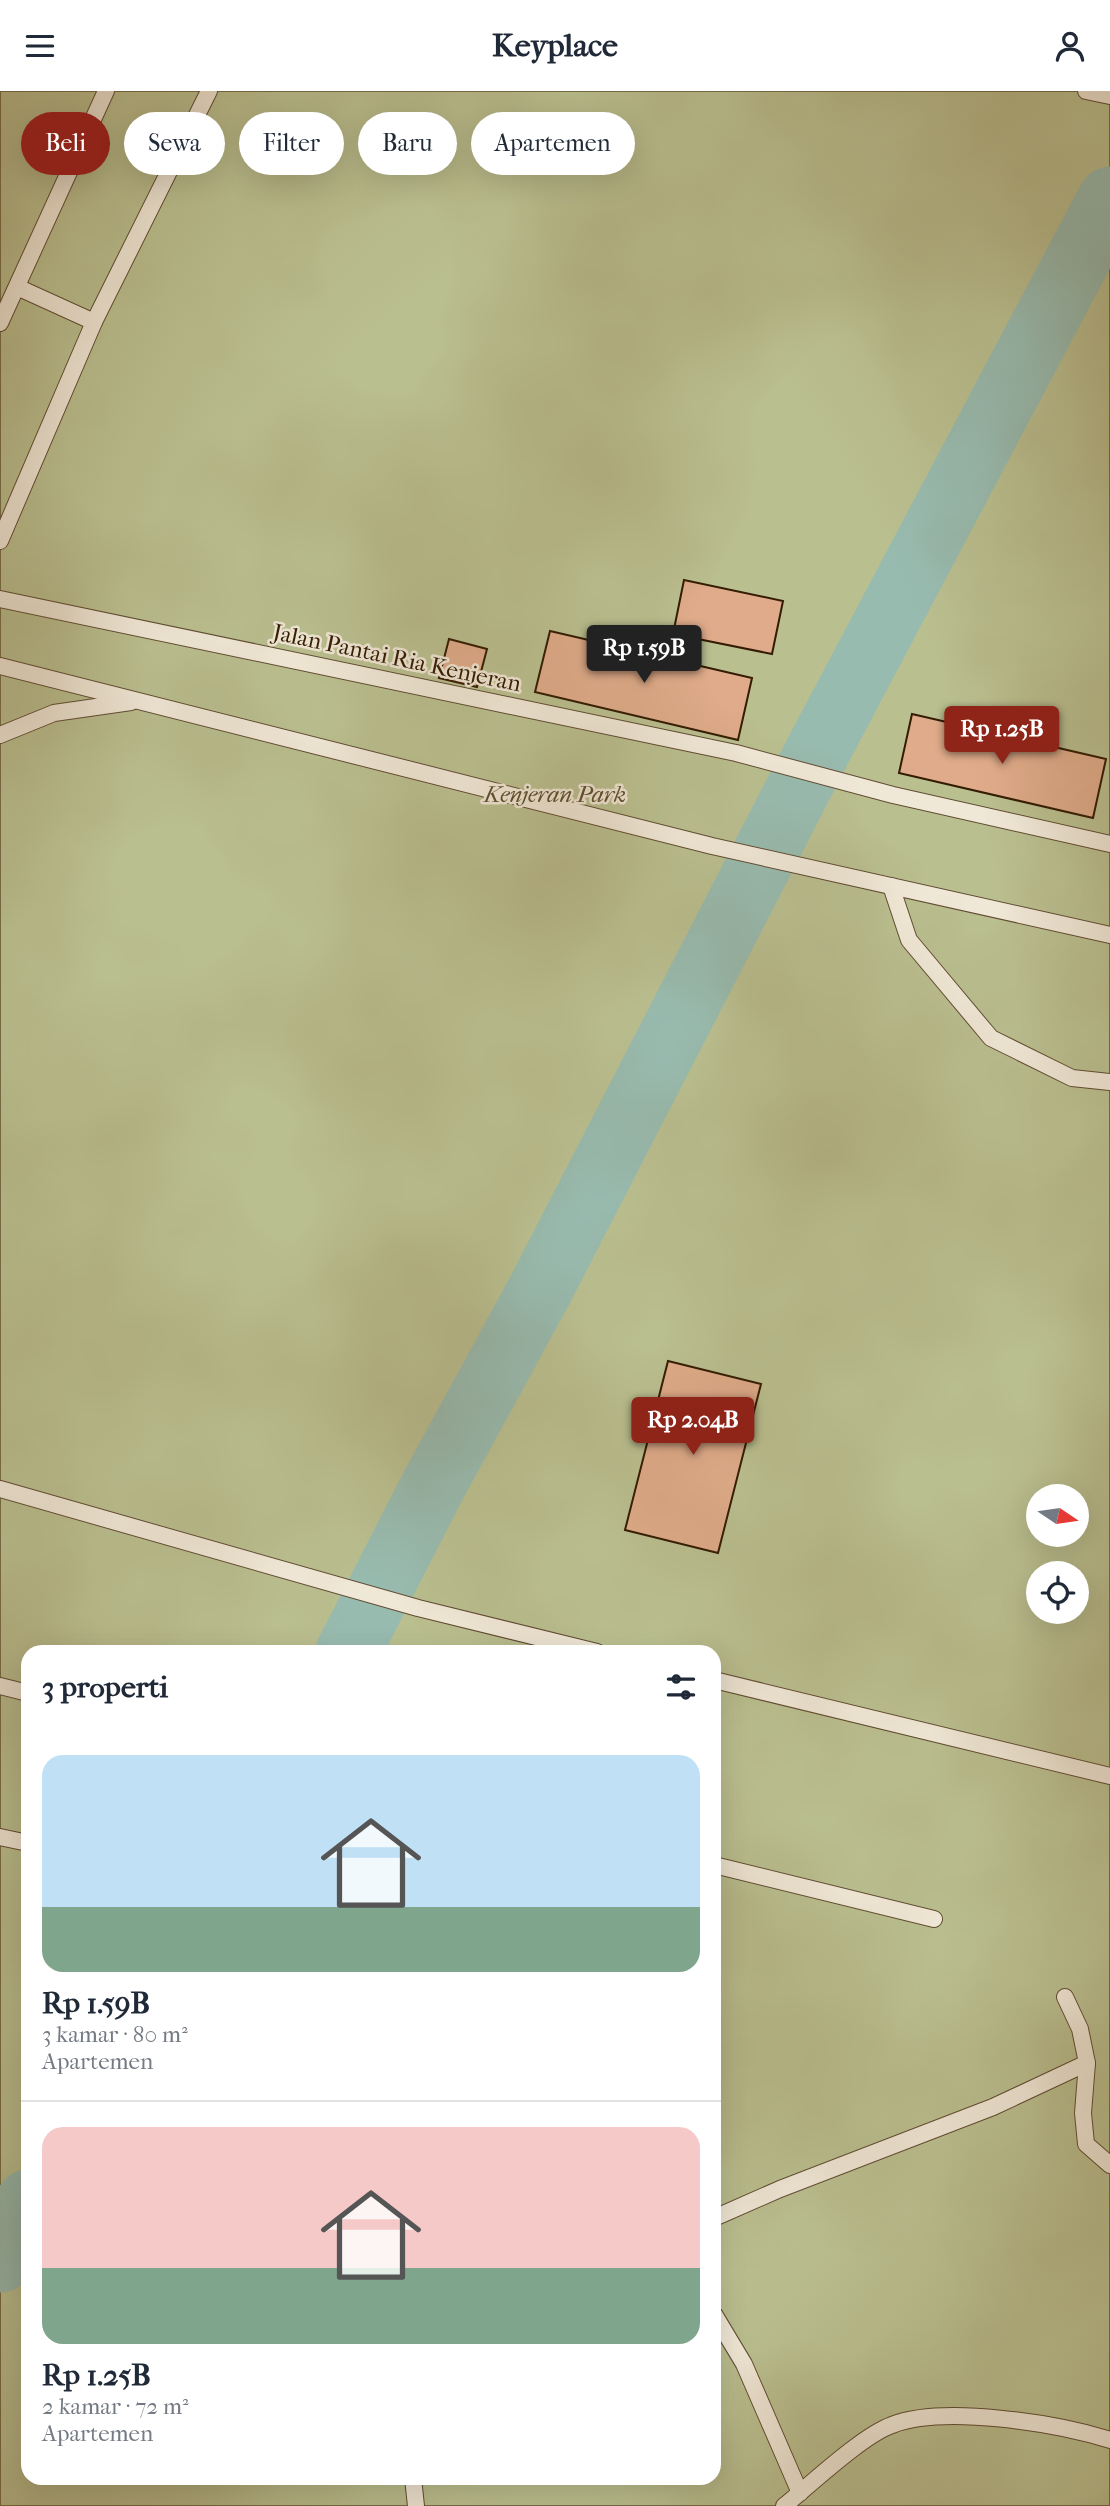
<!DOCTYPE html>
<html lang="id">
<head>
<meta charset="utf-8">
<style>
	:root { --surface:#fff; --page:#f2f2f3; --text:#1f2937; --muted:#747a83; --line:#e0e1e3; --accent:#8f2418 }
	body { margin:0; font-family:"IM FELL French Canon",serif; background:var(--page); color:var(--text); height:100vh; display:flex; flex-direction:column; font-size:26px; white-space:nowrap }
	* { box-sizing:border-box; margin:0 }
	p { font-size:23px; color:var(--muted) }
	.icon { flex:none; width:38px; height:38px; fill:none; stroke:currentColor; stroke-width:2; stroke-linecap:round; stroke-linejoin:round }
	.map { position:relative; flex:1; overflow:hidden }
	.details { position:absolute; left:21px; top:1554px; width:700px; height:840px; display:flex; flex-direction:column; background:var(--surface); border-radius:21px; box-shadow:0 7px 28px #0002 }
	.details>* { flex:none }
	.top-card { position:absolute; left:21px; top:21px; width:700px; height:63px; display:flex; gap:14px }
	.needle { width:46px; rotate:103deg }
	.tools { position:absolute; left:1026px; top:1393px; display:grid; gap:14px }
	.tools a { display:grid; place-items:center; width:63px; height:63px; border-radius:50%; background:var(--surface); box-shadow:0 7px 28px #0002; font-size:35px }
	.price { position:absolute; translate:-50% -60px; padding:0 16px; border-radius:7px; background:var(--accent); color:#fff; font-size:23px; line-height:46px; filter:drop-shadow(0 2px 4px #0008) }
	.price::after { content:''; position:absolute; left:50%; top:42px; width:21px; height:16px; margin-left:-10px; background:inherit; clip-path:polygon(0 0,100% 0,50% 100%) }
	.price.on { background:#222; color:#fff }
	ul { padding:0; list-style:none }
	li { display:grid; align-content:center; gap:14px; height:371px; padding:0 21px }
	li+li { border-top:2px solid var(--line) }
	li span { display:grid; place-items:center; height:217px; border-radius:21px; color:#555 }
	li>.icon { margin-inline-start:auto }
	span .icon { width:126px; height:126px; fill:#fffc; stroke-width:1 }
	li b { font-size:30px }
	h2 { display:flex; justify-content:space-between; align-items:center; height:84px; padding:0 21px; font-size:30px }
	.pill { padding:0 24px; border-radius:32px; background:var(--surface); box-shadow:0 7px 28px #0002; font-size:24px; line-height:63px }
	.pill.on { background:var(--accent); color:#fff }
	header { display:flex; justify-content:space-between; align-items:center; height:91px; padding:0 21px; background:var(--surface); font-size:32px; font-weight:700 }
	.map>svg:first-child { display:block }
	.green { fill:#babf90; stroke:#766e49; stroke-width:2; fill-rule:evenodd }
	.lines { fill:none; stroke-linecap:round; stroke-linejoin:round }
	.river { stroke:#98bbaf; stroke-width:65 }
	.building { fill:#dfab8a; stroke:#331c02; stroke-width:2 }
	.service-casing { stroke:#604c32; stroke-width:18 }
	.service { stroke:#f0e8d7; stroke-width:16 }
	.labels { text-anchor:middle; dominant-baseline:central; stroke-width:5; stroke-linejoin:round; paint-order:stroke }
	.street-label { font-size:23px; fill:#331c02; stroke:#f0e8d7 }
	.park-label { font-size:23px; font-style:italic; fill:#5c4d2d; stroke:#f0e8d7 }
</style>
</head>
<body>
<header><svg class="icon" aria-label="menu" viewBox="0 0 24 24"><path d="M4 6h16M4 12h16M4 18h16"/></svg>Keyplace<svg class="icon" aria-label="person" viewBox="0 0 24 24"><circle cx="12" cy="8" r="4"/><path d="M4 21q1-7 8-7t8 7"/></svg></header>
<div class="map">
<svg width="1110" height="2415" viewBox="0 0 1110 2415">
	<rect width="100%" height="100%" fill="#e8dbc1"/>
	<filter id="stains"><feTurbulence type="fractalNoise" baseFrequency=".00286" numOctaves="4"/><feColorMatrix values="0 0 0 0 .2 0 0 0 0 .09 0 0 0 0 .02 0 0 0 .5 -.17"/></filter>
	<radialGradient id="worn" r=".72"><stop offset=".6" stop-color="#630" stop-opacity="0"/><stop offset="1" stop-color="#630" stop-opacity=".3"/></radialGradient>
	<path class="green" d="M 0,0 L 1110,0 L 1110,2415 L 0,2415 ZM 1038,1405 L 1076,1405 L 1076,1444 L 1038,1444 ZM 1038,1482 L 1076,1482 L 1076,1521 L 1038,1521 ZM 28,1561 L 714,1561 L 714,2387 L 28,2387 Z"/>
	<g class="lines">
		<g class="river">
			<path d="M 348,1561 L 433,1395 L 540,1199 L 822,652 L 1110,108"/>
			<path d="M 0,2169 L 28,2111"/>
		</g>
	</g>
	<g class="building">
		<path d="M 684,489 L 783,510 L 772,563 L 673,543 Z"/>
		<path d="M 550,540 L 752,587 L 738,649 L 535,601 Z"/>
		<path d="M 449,548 L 487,558 L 477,596 L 439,587 Z"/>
		<path d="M 912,623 L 1106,668 L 1093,727 L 899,682 Z"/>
		<path d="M 668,1270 L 761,1293 L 718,1462 L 625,1439 Z"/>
	</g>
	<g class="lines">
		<g class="service-casing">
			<g id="service">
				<path d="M 1086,0 L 1110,5"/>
				<path d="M 17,196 L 94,231"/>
				<path d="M 0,232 L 106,0"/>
				<path d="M 0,450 L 94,231 L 209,0"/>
				<path d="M 0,508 L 736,662 L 893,704 L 1110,753"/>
				<path d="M 0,575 L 712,755 L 1110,844"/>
				<path d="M 0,644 L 54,622 L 131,611"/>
				<path d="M 891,795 L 909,849 L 991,947 L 1072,987 L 1110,991"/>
				<path d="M 0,1398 L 418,1517 L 597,1561"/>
				<path d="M 714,1589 L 1110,1685"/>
				<path d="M 0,1595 L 28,1602"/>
				<path d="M 0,1746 L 28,1752"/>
				<path d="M 714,1774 L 934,1828"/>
				<path d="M 1065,1906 L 1080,1938 L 1087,1972 L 1083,2022 L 1086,2053 L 1110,2074"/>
				<path d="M 714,2127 L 780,2098 L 993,2016 L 1087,1972"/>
				<path d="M 714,2223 L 744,2273 L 800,2402"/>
				<path d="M 413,2387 L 416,2415"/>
				<path d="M 784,2415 C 810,2394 863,2344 892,2334 C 943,2314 1057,2332 1110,2349"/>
			</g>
		</g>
		<use href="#service" class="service"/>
	</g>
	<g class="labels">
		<g class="street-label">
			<text transform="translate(397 567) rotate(12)">Jalan Pantai Ria Kenjeran</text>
		</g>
		<g class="park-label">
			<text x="555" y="703">Kenjeran Park</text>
		</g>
	</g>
	<rect width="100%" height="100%" filter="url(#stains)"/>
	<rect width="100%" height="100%" fill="url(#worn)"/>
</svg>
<div class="tools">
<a><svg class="needle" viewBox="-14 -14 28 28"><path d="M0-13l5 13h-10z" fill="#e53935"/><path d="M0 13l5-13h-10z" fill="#747a83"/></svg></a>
<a><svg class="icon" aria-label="locate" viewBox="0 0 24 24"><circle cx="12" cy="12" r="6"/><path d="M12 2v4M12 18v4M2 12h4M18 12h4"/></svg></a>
</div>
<b class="price on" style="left:644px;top:594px">Rp 1.59B</b>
<b class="price" style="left:1002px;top:675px">Rp 1.25B</b>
<b class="price" style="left:693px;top:1366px">Rp 2.04B</b>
<div class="top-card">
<a class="pill on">Beli</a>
<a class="pill">Sewa</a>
<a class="pill">Filter</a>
<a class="pill">Baru</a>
<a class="pill">Apartemen</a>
</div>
<section class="details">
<h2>3 properti<svg class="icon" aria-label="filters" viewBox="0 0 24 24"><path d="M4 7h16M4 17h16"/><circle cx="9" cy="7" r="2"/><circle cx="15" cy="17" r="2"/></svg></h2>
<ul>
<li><span style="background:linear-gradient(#bfe0f5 70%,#7fa58c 0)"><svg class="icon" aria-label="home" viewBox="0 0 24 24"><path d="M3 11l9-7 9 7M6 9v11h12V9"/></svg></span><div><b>Rp 1.59B</b><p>3 kamar · 80 m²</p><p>Apartemen</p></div></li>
<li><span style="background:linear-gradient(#f6c9c9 65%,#7fa58c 0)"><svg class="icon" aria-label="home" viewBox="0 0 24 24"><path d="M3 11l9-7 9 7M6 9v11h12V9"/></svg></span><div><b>Rp 1.25B</b><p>2 kamar · 72 m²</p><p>Apartemen</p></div></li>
</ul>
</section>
</div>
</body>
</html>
